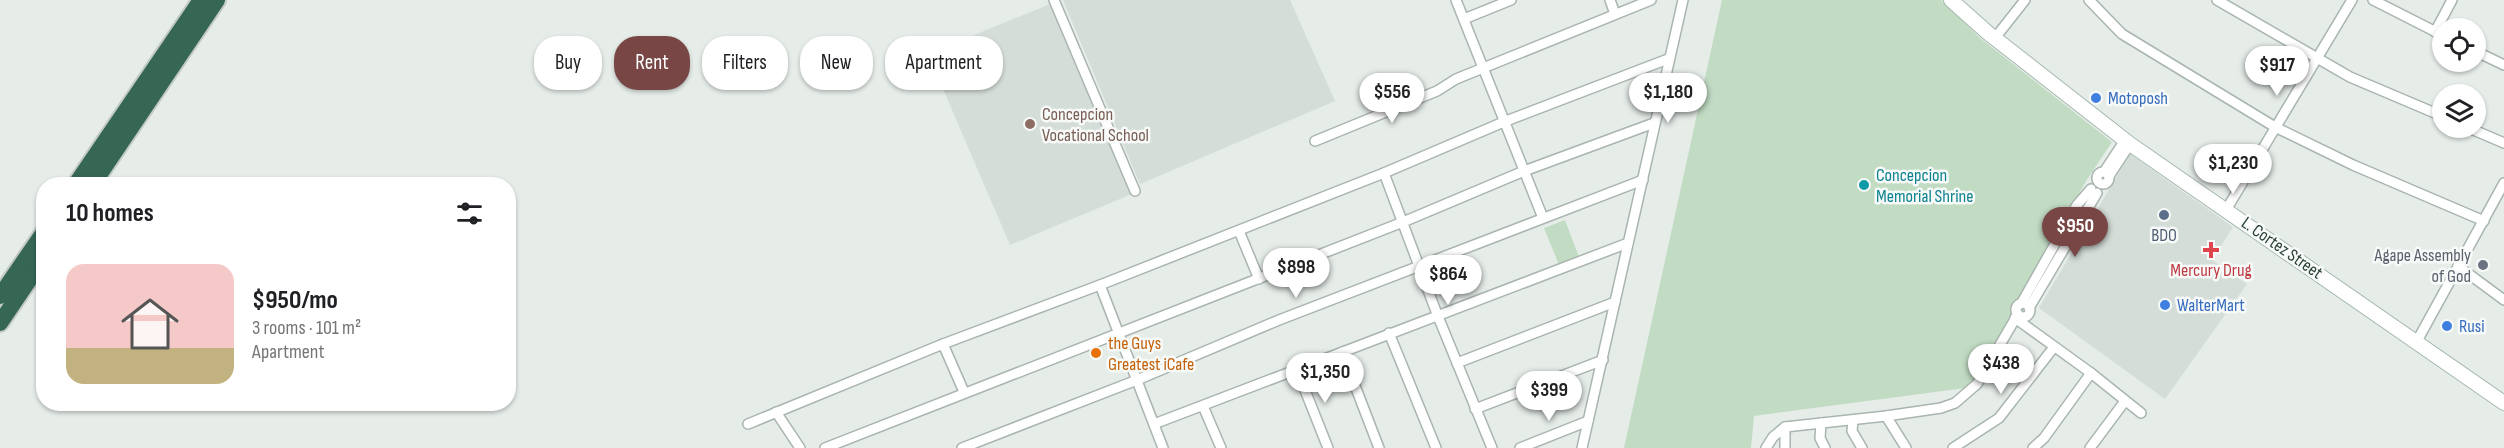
<!DOCTYPE html>
<html lang="en">
<head>
<meta charset="utf-8">
<style>
	:root { --surface:#fff; --page:#f6f6f6; --text:#202124; --muted:#757577; --accent:#784745 }
	body { margin:0; font-family:"Sofia Sans Condensed",sans-serif; background:var(--page); color:var(--text); height:100vh; display:flex; flex-direction:column; font-size:22px; white-space:nowrap }
	* { box-sizing:border-box; margin:0 }
	p { font-size:20px; color:var(--muted) }
	.icon { flex:none; width:33px; height:33px; fill:none; stroke:currentColor; stroke-width:2; stroke-linecap:round; stroke-linejoin:round }
	.map { position:relative; flex:1; overflow:hidden }
	.panel { position:absolute; left:36px; top:177px; width:480px; height:234px; display:flex; flex-direction:column; background:var(--surface); border-radius:24px; box-shadow:0 2px 4px #0004 }
	.panel>* { flex:none }
	.top-card { position:absolute; left:534px; top:36px; width:570px; height:54px; display:flex; gap:12px }
	.tools { position:absolute; left:2432px; top:18px; display:grid; gap:12px }
	.tools a { display:grid; place-items:center; width:54px; height:54px; border-radius:50%; background:var(--surface); box-shadow:0 2px 4px #0004; font-size:30px }
	.price { position:absolute; translate:-50% -51px; padding:0 14px; border-radius:21px; background:#fff; color:#222; font-size:20px; line-height:39px; filter:drop-shadow(0 2px 3px #0008) }
	.price::after { content:''; position:absolute; left:50%; top:36px; width:18px; height:14px; margin-left:-9px; background:inherit; clip-path:polygon(0 0,100% 0,50% 100%) }
	.price.on { background:var(--accent); color:#fff }
	ul { padding:0; list-style:none }
	li { display:flex; align-items:center; gap:18px; height:150px; padding:0 30px }
	li span { display:grid; place-items:center; flex:none; width:168px; height:120px; border-radius:18px; color:#555 }
	li>.icon { margin-inline-start:auto }
	span .icon { width:72px; height:72px; fill:#fffc; stroke-width:1 }
	li b { font-size:26px }
	h2 { display:flex; justify-content:space-between; align-items:center; height:72px; padding:0 30px; font-size:26px }
	.tag { padding:0 21px; border-radius:24px; background:var(--surface); box-shadow:0 2px 4px #0004; font-size:21px; line-height:54px }
	.tag.on { background:var(--accent); color:#fff }
	.map>svg:first-child { display:block }
	.built { fill:#d4ddd8 }
	.green { fill:#c2dcc4 }
	.lines { fill:none; stroke-linecap:round; stroke-linejoin:round }
	.minor-casing { stroke:#a9b5af; stroke-width:12 }
	.secondary-casing { stroke:#a6b8ae; stroke-width:16 }
	.motorway-casing { stroke:#c3c9c6; stroke-width:20 }
	.minor { stroke:#fff; stroke-width:9 }
	.secondary { stroke:#fff; stroke-width:14 }
	.motorway { stroke:#356754; stroke-width:16 }
	.shop-dot { fill:#3f7fe0; stroke:#f7faf8; stroke-width:2 }
	.education-dot { fill:#8d6e63; stroke:#f7faf8; stroke-width:2 }
	.culture-dot { fill:#0f9aa8; stroke:#f7faf8; stroke-width:2 }
	.service-dot { fill:#5c6f8a; stroke:#f7faf8; stroke-width:2 }
	.health-dot { fill:#e0444e; stroke:#f7faf8; stroke-width:2 }
	.worship-dot { fill:#6b7280; stroke:#f7faf8; stroke-width:2 }
	.food-dot { fill:#e8710a; stroke:#f7faf8; stroke-width:2 }
	.labels { text-anchor:middle; dominant-baseline:central; stroke-width:5; stroke-linejoin:round; paint-order:stroke }
	.shop-label { font-size:18px; fill:#366cbe; stroke:#f7faf8; text-anchor:start }
	.education-label { font-size:18px; fill:#785e54; stroke:#f7faf8; text-anchor:start }
	.culture-label { font-size:18px; fill:#0d838f; stroke:#f7faf8; text-anchor:start }
	.service-label { font-size:18px; fill:#4e5e75; stroke:#f7faf8 }
	.street-label { font-size:18px; fill:#273e33; stroke:#f7faf8 }
	.worship-label { font-size:18px; fill:#5b616d; stroke:#f7faf8; text-anchor:end }
	.health-label { font-size:18px; fill:#be3a42; stroke:#f7faf8 }
	.food-label { font-size:18px; fill:#c56008; stroke:#f7faf8; text-anchor:start }
</style>
</head>
<body>
<div class="map">
<svg width="2504" height="448" viewBox="0 0 2504 448">
	<rect width="100%" height="100%" fill="#e6ede9"/>
	<g class="built">
		<path d="M 1063,0 L 1290,0 L 1335,101 L 1140,184 Z"/>
		<path d="M 1050,4 L 1132,194 L 1010,245 L 928,54 Z"/>
		<path d="M 2130,154 L 2233,227 L 2212,260 L 2247,284 L 2165,399 L 2039,308 Z"/>
	</g>
	<g class="green">
		<path d="M 1722,0 L 1941,0 L 1980,38 L 2112,142 L 2086,181 L 1973,387 L 1754,416 L 1751,448 L 1624,448 Z"/>
		<path d="M 1565,220 L 1579,257 L 1559,265 L 1544,228 Z"/>
	</g>
	<g class="lines">
		<g class="minor-casing">
			<g id="minor">
				<path d="M 1054,0 L 1135,191"/>
				<path d="M 1456,0 L 1543,218"/>
				<path d="M 1610,0 L 1615,14"/>
				<path d="M 2089,0 L 2122,34 L 2275,127 L 2353,165 L 2484,221"/>
				<path d="M 2217,0 L 2350,77 L 2442,116"/>
				<path d="M 2373,0 L 2442,35"/>
				<path d="M 1464,19 L 1511,0"/>
				<path d="M 2435,32 L 2452,0"/>
				<path d="M 1995,38 L 2025,0"/>
				<path d="M 2475,51 L 2504,65"/>
				<path d="M 2469,128 L 2504,143"/>
				<path d="M 1315,141 L 1437,91 L 1456,79 L 1651,0"/>
				<circle cx="2103" cy="178" r="6"/>
				<path d="M 2104,172 L 2125,140"/>
				<path d="M 1384,173 L 1437,314 L 1492,448"/>
				<path d="M 2109,176 L 2130,144"/>
				<path d="M 2226,210 L 2352,0"/>
				<path d="M 1239,231 L 1259,279"/>
				<path d="M 2458,266 L 2504,300"/>
				<path d="M 1100,285 L 1163,448"/>
				<circle cx="2023" cy="310" r="7"/>
				<path d="M 2021,304 L 2077,205 L 2091,189"/>
				<path d="M 2029,308 L 2097,193"/>
				<path d="M 2015,318 L 2091,373 L 2141,413"/>
				<path d="M 1389,333 L 1436,448"/>
				<path d="M 2417,341 L 2504,183"/>
				<path d="M 943,344 L 964,392"/>
				<path d="M 1342,352 L 1379,448"/>
				<path d="M 1457,363 L 1615,302"/>
				<path d="M 1297,370 L 1328,448"/>
				<path d="M 1203,406 L 1221,448"/>
				<path d="M 1475,409 L 1603,360"/>
				<path d="M 776,412 L 800,448"/>
				<path d="M 1886,416 L 1906,448"/>
				<path d="M 1853,420 L 1852,431 L 1862,448"/>
				<path d="M 1821,423 L 1820,438 L 1825,448"/>
				<path d="M 748,424 L 943,344 L 1100,285 L 1384,173 L 1506,121 L 1668,59"/>
				<path d="M 1154,424 L 1628,243"/>
				<path d="M 1785,427 L 1785,448"/>
				<path d="M 825,448 L 1403,222 L 1524,171 L 1654,123"/>
				<path d="M 962,448 L 1137,380 L 1279,320 L 1643,180"/>
				<path d="M 1520,448 L 1588,421"/>
				<path d="M 1582,448 L 1683,0"/>
				<path d="M 1766,448 L 1773,437 L 1785,427 L 1886,416 L 1941,408 L 1955,403 L 1977,384 L 2018,314"/>
				<path d="M 1953,448 L 1999,418 L 2054,347"/>
				<path d="M 2033,448 L 2044,438 L 2091,373"/>
				<path d="M 2090,448 L 2125,401"/>
			</g>
		</g>
		<g class="secondary-casing">
			<path id="secondary" d="M 1951,0 L 1988,33 L 2130,144 L 2504,403"/>
		</g>
		<g class="motorway-casing">
			<g id="motorway">
				<path d="M 76,184 L 201,0"/>
				<path d="M 93,184 L 217,0"/>
				<path d="M 0,296 L 44,232"/>
				<path d="M 0,323 L 44,258"/>
			</g>
		</g>
		<use href="#minor" class="minor"/>
		<use href="#secondary" class="secondary"/>
		<use href="#motorway" class="motorway"/>
	</g>
	<g class="shop-dot">
		<circle cx="2096" cy="98" r="6"/>
		<circle cx="2165" cy="305" r="6"/>
		<circle cx="2447" cy="326" r="6"/>
	</g>
	<circle class="education-dot" cx="1030" cy="124" r="6"/>
	<circle class="culture-dot" cx="1864" cy="185" r="6"/>
	<circle class="service-dot" cx="2164" cy="215" r="6"/>
	<path class="health-dot" d="M2208 241h6v6h6v6h-6v6h-6v-6h-6v-6h6z"/>
	<circle class="worship-dot" cx="2483" cy="265" r="6"/>
	<circle class="food-dot" cx="1096" cy="353" r="6"/>
	<g class="labels">
		<g class="shop-label">
			<text x="2108" y="98">Motoposh</text>
			<text x="2177" y="305">WalterMart</text>
			<text x="2459" y="326">Rusi</text>
		</g>
		<g class="education-label">
			<text x="1042" y="114">Concepcion<tspan x="1042" dy="21">Vocational School</tspan></text>
		</g>
		<g class="culture-label">
			<text x="1876" y="175">Concepcion<tspan x="1876" dy="21">Memorial Shrine</tspan></text>
		</g>
		<g class="service-label">
			<text x="2164" y="235">BDO</text>
		</g>
		<g class="street-label">
			<text transform="translate(2282 248) rotate(35)">L. Cortez Street</text>
		</g>
		<g class="worship-label">
			<text x="2471" y="255">Agape Assembly<tspan x="2471" dy="21">of God</tspan></text>
		</g>
		<g class="health-label">
			<text x="2211" y="270">Mercury Drug</text>
		</g>
		<g class="food-label">
			<text x="1108" y="343">the Guys<tspan x="1108" dy="21">Greatest iCafe</tspan></text>
		</g>
	</g>
</svg>
<div class="tools">
<a><svg class="icon" aria-label="locate" viewBox="0 0 24 24"><circle cx="12" cy="12" r="6"/><path d="M12 2v4M12 18v4M2 12h4M18 12h4"/></svg></a>
<a><svg class="icon" aria-label="layers" viewBox="0 0 24 24"><path d="M12 4l9 5-9 5-9-5zM3 14l9 5 9-5"/></svg></a>
</div>
<b class="price" style="left:2277px;top:97px">$917</b>
<b class="price" style="left:1392px;top:124px">$556</b>
<b class="price" style="left:1668px;top:124px">$1,180</b>
<b class="price" style="left:2233px;top:195px">$1,230</b>
<b class="price on" style="left:2075px;top:258px">$950</b>
<b class="price" style="left:1296px;top:299px">$898</b>
<b class="price" style="left:1448px;top:306px">$864</b>
<b class="price" style="left:2001px;top:395px">$438</b>
<b class="price" style="left:1325px;top:404px">$1,350</b>
<b class="price" style="left:1549px;top:422px">$399</b>
<div class="top-card">
<a class="tag">Buy</a>
<a class="tag on">Rent</a>
<a class="tag">Filters</a>
<a class="tag">New</a>
<a class="tag">Apartment</a>
</div>
<section class="panel">
<h2>10 homes<svg class="icon" aria-label="filters" viewBox="0 0 24 24"><path d="M4 7h16M4 17h16"/><circle cx="9" cy="7" r="2"/><circle cx="15" cy="17" r="2"/></svg></h2>
<ul>
<li><span style="background:linear-gradient(#f6c9c9 70%,#c2b280 0)"><svg class="icon" aria-label="home" viewBox="0 0 24 24"><path d="M3 11l9-7 9 7M6 9v11h12V9"/></svg></span><div><b>$950/mo</b><p>3 rooms · 101 m²</p><p>Apartment</p></div></li>
</ul>
</section>
</div>
</body>
</html>
